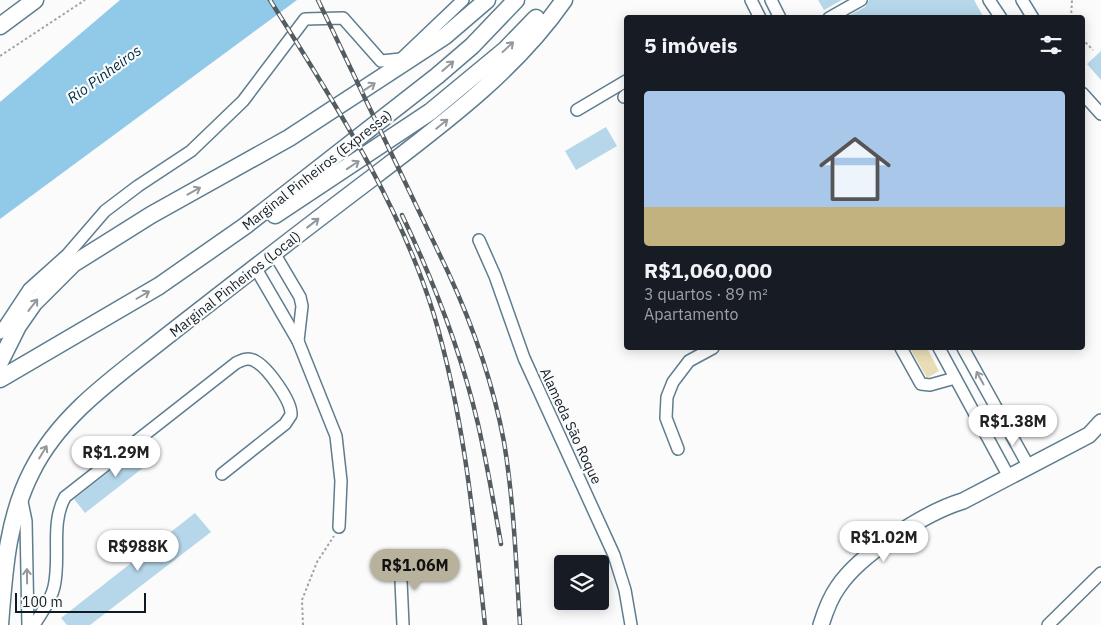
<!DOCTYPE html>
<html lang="pt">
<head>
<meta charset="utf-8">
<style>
	:root { --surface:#171b24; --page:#242831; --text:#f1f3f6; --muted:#9ea1a6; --accent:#b8b29d }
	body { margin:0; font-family:"IBM Plex Sans",sans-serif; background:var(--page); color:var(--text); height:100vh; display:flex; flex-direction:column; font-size:19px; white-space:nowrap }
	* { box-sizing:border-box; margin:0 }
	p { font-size:16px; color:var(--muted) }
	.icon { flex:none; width:28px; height:28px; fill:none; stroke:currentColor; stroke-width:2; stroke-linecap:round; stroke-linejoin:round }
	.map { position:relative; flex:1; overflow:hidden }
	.drawer { position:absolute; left:624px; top:15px; width:461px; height:335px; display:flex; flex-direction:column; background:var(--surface); border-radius:5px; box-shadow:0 2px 12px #0003 }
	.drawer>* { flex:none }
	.controls { position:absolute; left:554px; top:555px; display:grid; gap:10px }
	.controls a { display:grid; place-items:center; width:55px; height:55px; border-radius:5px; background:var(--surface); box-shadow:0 2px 12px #0003; font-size:25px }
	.scale { position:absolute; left:15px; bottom:12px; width:131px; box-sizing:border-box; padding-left:5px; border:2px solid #0f1b22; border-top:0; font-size:14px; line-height:18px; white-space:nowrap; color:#0f1b22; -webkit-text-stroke:4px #fbfbfb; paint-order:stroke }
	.price { position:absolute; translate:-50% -42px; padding:0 11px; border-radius:18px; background:#fff; color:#222; font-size:16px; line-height:32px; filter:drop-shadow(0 1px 2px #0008) }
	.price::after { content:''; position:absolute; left:50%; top:30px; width:15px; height:11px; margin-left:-8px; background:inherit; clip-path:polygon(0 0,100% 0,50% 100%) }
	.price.on { background:var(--accent); color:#111 }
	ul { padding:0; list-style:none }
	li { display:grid; align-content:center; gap:10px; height:265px; padding:0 20px }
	li span { display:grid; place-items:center; height:155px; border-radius:5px; color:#555 }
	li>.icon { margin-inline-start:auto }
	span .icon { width:90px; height:90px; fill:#fffc; stroke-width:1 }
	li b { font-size:21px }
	h2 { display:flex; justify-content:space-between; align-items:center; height:60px; padding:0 20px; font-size:21px }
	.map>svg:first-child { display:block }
	.green { fill:#e8ddb6 }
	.water { fill:#91cae9 }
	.building { fill:#b6d7ea }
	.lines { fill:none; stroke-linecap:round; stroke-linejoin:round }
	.minor-casing { stroke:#5e7d8e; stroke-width:14 }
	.major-casing { stroke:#5e7d8e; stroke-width:18 }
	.highway-casing { stroke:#5e7d8e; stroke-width:19 }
	.path { stroke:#9fa3a6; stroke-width:2; stroke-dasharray:2.5 2.5; stroke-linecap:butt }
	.minor { stroke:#fff; stroke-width:11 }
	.major { stroke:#fff; stroke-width:15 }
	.highway { stroke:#fff; stroke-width:16 }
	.rail-casing { stroke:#535c61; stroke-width:4.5 }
	.rail { stroke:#fbfbfb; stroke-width:2.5; stroke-dasharray:8; stroke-linecap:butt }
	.oneway { stroke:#93989c }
	.labels { text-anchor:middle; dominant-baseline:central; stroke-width:4.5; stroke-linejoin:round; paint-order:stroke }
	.street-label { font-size:14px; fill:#0f1b22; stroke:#fbfbfb }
	.water-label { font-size:15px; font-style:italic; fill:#003045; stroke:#fbfbfb }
</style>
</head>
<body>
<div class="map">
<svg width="1101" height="625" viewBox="0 0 1101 625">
	<rect width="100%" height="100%" fill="#fbfbfb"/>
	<path class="green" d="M 910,348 L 927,348 L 939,371 L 927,378 Z"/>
	<path class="water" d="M 120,0 L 297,0 L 0,219 L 0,102 Z"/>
	<g class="building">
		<path d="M 818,0 L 842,0 L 824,10 Z"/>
		<path d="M 869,0 L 974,0 L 984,18 L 845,18 L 865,7 Z"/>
		<path d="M 1101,51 L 1101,80 L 1087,64 Z"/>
		<path d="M 606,127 L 617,146 L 576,170 L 565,151 Z"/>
		<path d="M 146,443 L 157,457 L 85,513 L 74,499 Z"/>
		<path d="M 195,513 L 211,532 L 90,625 L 67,625 L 61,618 Z"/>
	</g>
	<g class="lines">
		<g class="minor-casing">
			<g id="minor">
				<path d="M 751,0 L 760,18"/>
				<path d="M 771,0 L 780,18"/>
				<path d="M 989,0 L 1001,18"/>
				<path d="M 1022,0 L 1033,18"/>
				<path d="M 829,18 L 861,0"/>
				<path d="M 1082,93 L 1101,114"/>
				<path d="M 624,97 L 626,95"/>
				<path d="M 577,110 L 626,81"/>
				<path d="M 479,240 L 495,276 L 524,358 L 614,555 L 625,590 L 631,625"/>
				<path d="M 274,253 L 300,297 L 302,306 L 298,341"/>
				<path d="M 255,267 L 298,341 L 336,436 L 341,481 L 339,527"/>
				<path d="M 0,333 L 29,289 L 67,255 L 105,211 L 138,186 L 191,151 L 243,101 L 305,19 L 343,18 L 381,61 L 401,59 L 463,0"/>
				<path d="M 901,348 L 921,384 L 930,385 L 955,378"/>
				<path d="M 939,348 L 1009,477"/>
				<path d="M 963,348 L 1029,467"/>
				<path d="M 678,449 L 666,418 L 667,397 L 673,382 L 689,361 L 713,348"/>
				<path d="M 21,497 L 26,521 L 28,625"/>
				<path d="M 400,559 L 403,625"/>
				<path d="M 34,625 C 41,613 51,601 54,587 C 61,557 50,524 65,497 L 236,363 C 242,360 248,357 255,361 C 267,367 292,401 291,415 L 285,424 L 222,474"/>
				<path d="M 1048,625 L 1101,573"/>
			</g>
		</g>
		<g class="major-casing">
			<path id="major" d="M 821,625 C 825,612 830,598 838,587 C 860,554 926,512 963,501 L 1089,435 L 1101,422"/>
		</g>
		<g class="highway-casing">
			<g id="highway">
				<path d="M 0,26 L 35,0"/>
				<path d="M 275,215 L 430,112 L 505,50 L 536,18"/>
				<path d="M 0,362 L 18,326 L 34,303 L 73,264 L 151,215 L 289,138 L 445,36 L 487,0"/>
				<path d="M 0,379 L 159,286 L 245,226 L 437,76 L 472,46 L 516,0"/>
				<path d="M 0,625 C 4,573 7,519 32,471 C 61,413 117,376 167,336 C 235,283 303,230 372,178 C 441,125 514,72 564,0"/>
			</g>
		</g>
		<g class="path">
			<path d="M 1071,18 L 1072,0"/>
			<path d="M 1082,39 L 1093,50"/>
			<path d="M 0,56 L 85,0"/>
			<path d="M 303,625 L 302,600 L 317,562 L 334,536"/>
		</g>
		<use href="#minor" class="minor"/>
		<use href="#major" class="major"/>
		<use href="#highway" class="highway"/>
		<g class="rail-casing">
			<g id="rail">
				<path d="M 270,0 C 333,101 399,201 434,315 C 464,416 474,521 485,625"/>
				<path d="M 318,0 L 448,272 C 473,326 493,383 504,442 C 514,502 516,564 520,625"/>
				<path d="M 402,215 C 434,282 461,352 478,424 C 487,464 494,504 501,544"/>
			</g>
		</g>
		<use href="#rail" class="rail"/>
	</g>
	<defs><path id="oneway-shaft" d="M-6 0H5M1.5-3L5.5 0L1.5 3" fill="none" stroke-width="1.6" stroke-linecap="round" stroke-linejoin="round" transform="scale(1.25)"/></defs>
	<g class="oneway">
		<use href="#oneway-shaft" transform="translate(508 47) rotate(-43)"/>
		<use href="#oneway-shaft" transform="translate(448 66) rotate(-41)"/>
		<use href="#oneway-shaft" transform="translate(369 87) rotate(-33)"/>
		<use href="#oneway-shaft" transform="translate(442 124) rotate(-39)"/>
		<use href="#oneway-shaft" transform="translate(353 165) rotate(-34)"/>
		<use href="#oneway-shaft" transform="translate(194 191) rotate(-29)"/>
		<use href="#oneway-shaft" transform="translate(313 223) rotate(-38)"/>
		<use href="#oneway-shaft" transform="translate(143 295) rotate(-30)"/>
		<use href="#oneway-shaft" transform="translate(33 305) rotate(-52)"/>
		<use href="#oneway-shaft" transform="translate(980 378) rotate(-119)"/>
		<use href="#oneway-shaft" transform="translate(43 452) rotate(-59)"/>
		<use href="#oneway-shaft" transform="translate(27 576) rotate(-91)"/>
	</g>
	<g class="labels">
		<g class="street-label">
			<text transform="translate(317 170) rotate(-38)">Marginal Pinheiros (Expressa)</text>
			<text transform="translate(235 284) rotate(-38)">Marginal Pinheiros (Local)</text>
			<text transform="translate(571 426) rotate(65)">Alameda São Roque</text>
		</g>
		<g class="water-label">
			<text transform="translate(104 74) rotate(-36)">Rio Pinheiros</text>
		</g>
	</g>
</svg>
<div class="controls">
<a><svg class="icon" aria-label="layers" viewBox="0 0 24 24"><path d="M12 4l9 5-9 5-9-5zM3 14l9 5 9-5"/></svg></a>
</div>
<div class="scale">100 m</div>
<b class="price" style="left:1013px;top:447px">R$1.38M</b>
<b class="price" style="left:116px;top:478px">R$1.29M</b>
<b class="price" style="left:884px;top:563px">R$1.02M</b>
<b class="price" style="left:138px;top:572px">R$988K</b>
<b class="price on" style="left:415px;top:591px">R$1.06M</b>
<section class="drawer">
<h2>5 imóveis<svg class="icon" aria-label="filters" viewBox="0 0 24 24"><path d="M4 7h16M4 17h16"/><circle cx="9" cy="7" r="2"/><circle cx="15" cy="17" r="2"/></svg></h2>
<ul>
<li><span style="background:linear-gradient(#a9c7e8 75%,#c2b280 0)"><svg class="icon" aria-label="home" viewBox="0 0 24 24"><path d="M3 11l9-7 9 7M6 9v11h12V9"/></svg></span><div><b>R$1,060,000</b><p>3 quartos · 89 m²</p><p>Apartamento</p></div></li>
</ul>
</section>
</div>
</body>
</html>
